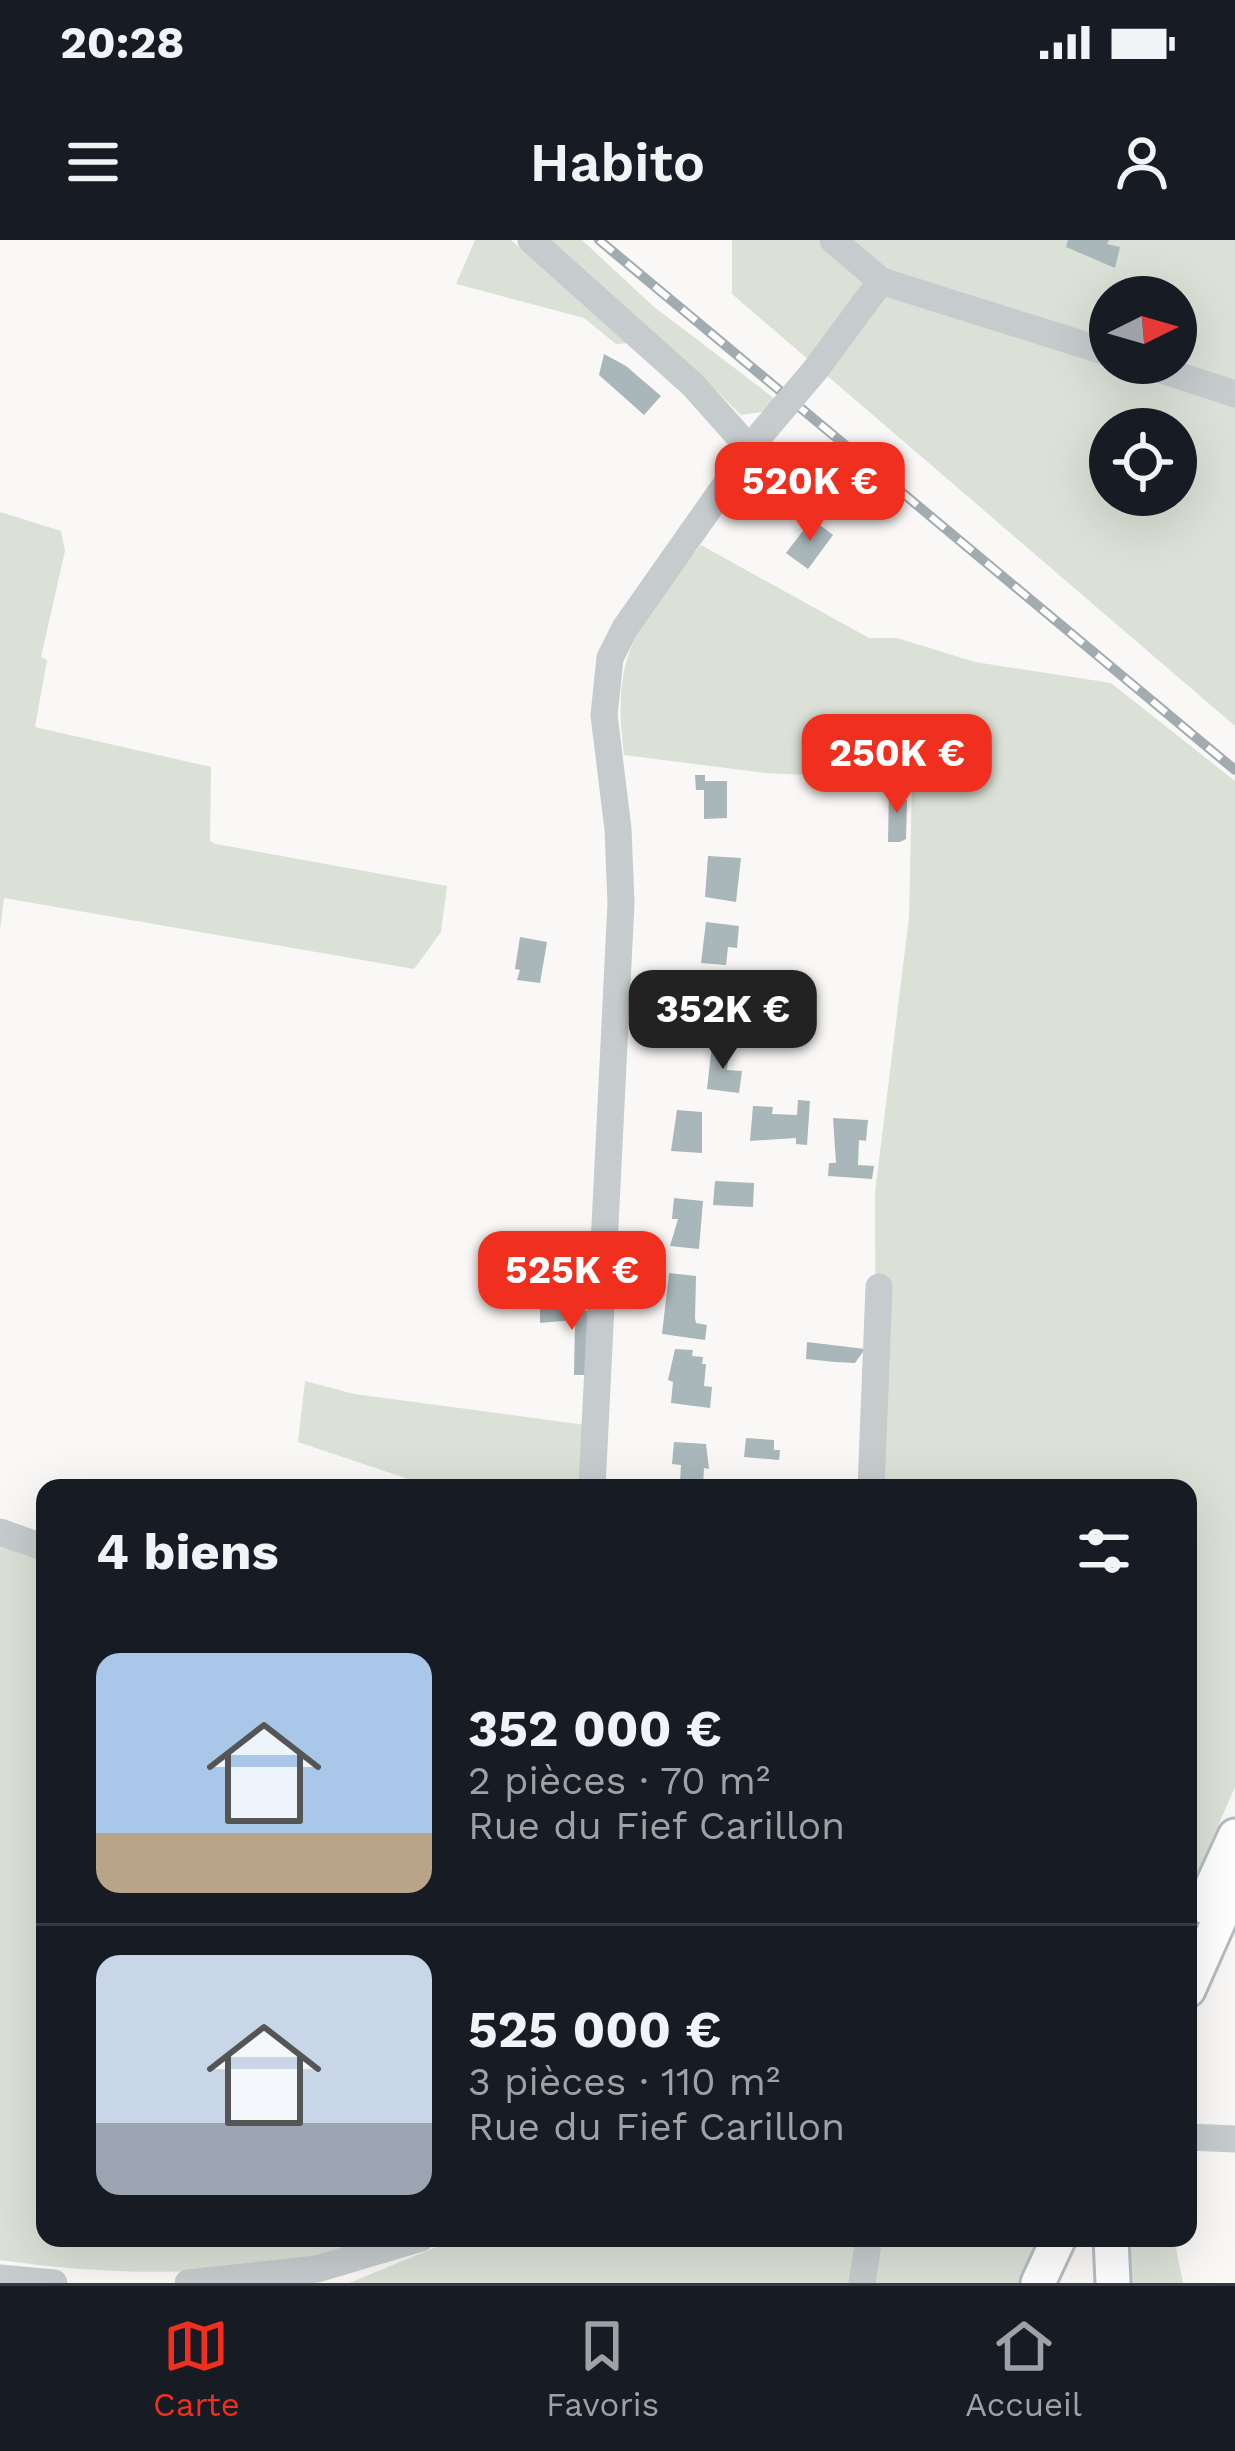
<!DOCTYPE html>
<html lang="fr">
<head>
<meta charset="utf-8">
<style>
	:root { --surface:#171b24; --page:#20242c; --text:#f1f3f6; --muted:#9ea1a6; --line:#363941; --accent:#f12f1e }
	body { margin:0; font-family:"Work Sans",sans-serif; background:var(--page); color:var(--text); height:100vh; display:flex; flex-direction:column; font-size:45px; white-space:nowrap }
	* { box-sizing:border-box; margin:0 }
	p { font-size:39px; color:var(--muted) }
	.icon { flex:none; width:66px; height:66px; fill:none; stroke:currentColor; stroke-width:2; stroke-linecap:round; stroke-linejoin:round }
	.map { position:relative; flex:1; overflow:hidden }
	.panel { position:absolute; left:36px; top:1239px; width:1161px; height:768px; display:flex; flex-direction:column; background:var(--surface); border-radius:24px; box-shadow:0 12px 48px #0002 }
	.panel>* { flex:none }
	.needle { width:78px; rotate:85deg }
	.controls { position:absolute; left:1089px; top:36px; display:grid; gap:24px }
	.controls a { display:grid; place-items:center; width:108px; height:108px; border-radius:50%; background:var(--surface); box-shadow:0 12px 48px #0002; font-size:60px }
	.price { position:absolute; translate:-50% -102px; padding:0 27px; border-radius:24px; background:var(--accent); color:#fff; font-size:39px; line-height:78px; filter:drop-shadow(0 3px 6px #0008) }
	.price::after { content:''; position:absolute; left:50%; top:72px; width:36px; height:27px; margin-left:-18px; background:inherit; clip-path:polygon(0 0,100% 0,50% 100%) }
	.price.on { background:#222; color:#fff }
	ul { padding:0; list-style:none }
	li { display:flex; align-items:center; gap:36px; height:300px; padding:0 60px }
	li+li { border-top:3px solid var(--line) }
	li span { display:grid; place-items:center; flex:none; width:336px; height:240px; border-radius:24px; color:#555 }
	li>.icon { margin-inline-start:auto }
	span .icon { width:144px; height:144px; fill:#fffc; stroke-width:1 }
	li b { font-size:51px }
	h2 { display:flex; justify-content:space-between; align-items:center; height:144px; padding:0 60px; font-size:51px }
	.status { display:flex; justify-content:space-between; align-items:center; height:84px; padding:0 60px; background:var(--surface); direction:ltr }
	.status svg { height:33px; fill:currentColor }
	header { display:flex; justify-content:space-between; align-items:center; height:156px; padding:0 60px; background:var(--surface); font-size:54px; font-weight:600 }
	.tabs { display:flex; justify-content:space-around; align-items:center; height:168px; border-top:3px solid var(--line); background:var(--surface); font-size:33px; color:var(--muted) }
	.tabs a { display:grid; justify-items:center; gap:6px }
	.tabs .on { color:var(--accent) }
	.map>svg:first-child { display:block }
	.green { fill:#dbe1d6; fill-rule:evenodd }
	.building { fill:#a9b6ba }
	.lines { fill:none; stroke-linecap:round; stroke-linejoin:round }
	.major-casing { stroke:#b6bdc0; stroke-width:39 }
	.minor { stroke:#c6cbce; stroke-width:27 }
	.major { stroke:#fff; stroke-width:33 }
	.rail-casing { stroke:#a2acb0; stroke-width:10 }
	.rail { stroke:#fff; stroke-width:6; stroke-dasharray:18; stroke-linecap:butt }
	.minor-bridge { stroke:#c6cbce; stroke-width:27 }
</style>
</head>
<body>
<div class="status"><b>20:28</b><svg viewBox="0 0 49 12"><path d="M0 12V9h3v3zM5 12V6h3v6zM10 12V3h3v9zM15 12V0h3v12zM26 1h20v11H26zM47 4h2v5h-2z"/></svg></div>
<header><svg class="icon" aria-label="menu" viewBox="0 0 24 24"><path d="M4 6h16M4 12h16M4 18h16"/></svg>Habito<svg class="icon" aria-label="person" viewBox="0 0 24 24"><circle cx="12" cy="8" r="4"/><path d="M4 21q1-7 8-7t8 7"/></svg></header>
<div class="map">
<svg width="1235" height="2043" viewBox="0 0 1235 2043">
	<rect width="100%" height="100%" fill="#f9f8f6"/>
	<g class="green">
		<path d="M 475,0 L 511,0 L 630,103 L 616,104 L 584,78 L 456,44 Z"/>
		<path d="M 540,0 L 582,0 L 653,66 L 775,159 L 762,172 L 741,175 L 685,120 L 637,84 Z"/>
		<path d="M 732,0 L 1235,0 L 1235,486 L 732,54 ZM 1110,57 L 1176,57 L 1176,123 L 1110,123 ZM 1110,189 L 1176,189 L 1176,255 L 1110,255 Z"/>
		<path d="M 0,272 L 61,291 L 65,311 L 41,417 L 47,420 L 35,487 L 211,527 L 210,601 L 216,604 L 447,646 L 441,692 L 414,729 L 4,658 L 0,691 Z"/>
		<path d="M 701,305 L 869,398 L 897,398 L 975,422 L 1111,443 L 1235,541 L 1235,1547 L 1188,1654 L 1188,1248 L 876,1248 L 875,952 L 909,678 L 912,540 L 765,533 L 624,515 C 610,410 639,385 701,305 Z"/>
		<path d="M 305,1141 L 354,1154 L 586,1185 L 581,1248 L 435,1248 L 298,1202 Z"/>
		<path d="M 0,1299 L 45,1314 L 45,1998 L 384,1998 C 264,2039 125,2038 0,2020 Z"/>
		<path d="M 458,1998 L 858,1998 L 851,2043 L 349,2043 Z"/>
		<path d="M 878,1998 L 1045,1998 L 1025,2043 L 873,2043 Z"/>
		<path d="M 1123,1998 L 1174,1998 L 1183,2043 L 1127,2043 Z"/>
	</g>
	<g class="building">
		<path d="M 1068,0 L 1109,0 L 1107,4 L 1120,7 L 1115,28 L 1066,7 Z"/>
		<path d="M 604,114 L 626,126 L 661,156 L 644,175 L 599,135 Z"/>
		<path d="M 812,279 L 833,295 L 808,329 L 786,313 Z"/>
		<path d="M 695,535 L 705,535 L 705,541 L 727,541 L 727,578 L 704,579 L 704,550 L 696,550 Z"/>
		<path d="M 889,549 L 902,549 L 902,560 L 907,560 L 906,599 L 900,602 L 888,602 Z"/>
		<path d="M 708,616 L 741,618 L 736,662 L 705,657 Z"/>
		<path d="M 706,682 L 739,686 L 737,708 L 728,707 L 726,725 L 701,723 Z"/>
		<path d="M 520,697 L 547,702 L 540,743 L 517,740 L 520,730 L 515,729 Z"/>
		<path d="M 712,805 L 730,806 L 727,830 L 742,831 L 739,853 L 707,849 Z"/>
		<path d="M 798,860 L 810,861 L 807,905 L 796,904 L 796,898 L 750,901 L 753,866 L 773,867 L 772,874 L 797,875 Z"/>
		<path d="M 677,870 L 702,872 L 702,913 L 671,911 Z"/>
		<path d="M 833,878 L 868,880 L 866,901 L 859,900 L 858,925 L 874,926 L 872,939 L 828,936 L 829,923 L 836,923 Z"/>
		<path d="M 715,941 L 754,943 L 753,967 L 713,965 Z"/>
		<path d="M 674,958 L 703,961 L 699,1009 L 670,1006 L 678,979 L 672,979 Z"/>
		<path d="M 669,1033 L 696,1036 L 695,1078 L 696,1083 L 707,1085 L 705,1100 L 662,1094 Z"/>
		<path d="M 540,1068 L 588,1071 L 586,1135 L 574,1135 L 575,1080 L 540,1083 Z"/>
		<path d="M 807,1102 L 865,1109 L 855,1123 L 835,1122 L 806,1119 Z"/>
		<path d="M 675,1109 L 693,1110 L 692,1116 L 703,1117 L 702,1124 L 706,1124 L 704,1146 L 712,1147 L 710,1168 L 671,1163 L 673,1142 L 668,1140 Z"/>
		<path d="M 746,1198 L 774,1200 L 774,1210 L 780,1210 L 779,1220 L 744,1217 Z"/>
		<path d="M 674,1202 L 706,1204 L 709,1229 L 704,1228 L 703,1244 L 680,1242 L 681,1225 L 672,1224 Z"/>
	</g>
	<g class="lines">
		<g class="major-casing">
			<g id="major">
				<path d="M 1203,1666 L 1235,1596"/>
				<path d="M 1188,1750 L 1235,1644"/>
				<path d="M 1111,1998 L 1113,2043"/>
				<path d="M 1038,2043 L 1059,1998"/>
			</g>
		</g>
		<g class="minor">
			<path d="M 531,0 L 693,145 L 750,209"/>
			<path d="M 833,0 L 881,41 L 1110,113"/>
			<path d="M 1140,123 L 1235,154"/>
			<path d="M 816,129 L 881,41"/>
			<path d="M 592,1248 L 621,663 L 618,589 L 604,475 L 610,418 L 625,388 L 762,193"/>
			<path d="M 871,1248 L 879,1047"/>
			<path d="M 0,1292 L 45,1308"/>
			<path d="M 1188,1897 L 1235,1899"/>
			<path d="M 0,2038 L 54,2043"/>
			<path d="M 188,2043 L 317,2029 L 421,1998"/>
			<path d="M 862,2043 L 869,1998"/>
		</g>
		<use href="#major" class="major"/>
		<g class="rail-casing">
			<path id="rail" d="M 599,0 L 1235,530"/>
		</g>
		<use href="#rail" class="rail"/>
		<path class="minor-bridge" d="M 762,193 L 816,129"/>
	</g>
</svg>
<div class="controls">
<a><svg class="needle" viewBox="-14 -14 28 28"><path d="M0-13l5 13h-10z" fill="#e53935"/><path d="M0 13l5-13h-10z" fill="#9ea1a6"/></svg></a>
<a><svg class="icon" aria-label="locate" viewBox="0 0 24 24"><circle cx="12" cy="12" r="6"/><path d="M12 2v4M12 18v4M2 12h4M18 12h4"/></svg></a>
</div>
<b class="price" style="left:810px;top:304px">520K €</b>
<b class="price" style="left:897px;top:576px">250K €</b>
<b class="price on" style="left:723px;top:832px">352K €</b>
<b class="price" style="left:572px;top:1093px">525K €</b>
<section class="panel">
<h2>4 biens<svg class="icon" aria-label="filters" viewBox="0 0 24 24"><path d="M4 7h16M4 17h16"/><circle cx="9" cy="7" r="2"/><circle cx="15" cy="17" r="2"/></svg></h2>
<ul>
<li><span style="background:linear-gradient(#a9c7e8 75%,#b9a48a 0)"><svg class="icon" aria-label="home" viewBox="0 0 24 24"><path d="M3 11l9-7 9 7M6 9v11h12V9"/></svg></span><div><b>352 000 €</b><p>2 pièces · 70 m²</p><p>Rue du Fief Carillon</p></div></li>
<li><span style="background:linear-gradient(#c9d6e8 70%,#9aa5b1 0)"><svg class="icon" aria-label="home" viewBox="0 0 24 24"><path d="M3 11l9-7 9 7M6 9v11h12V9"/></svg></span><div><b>525 000 €</b><p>3 pièces · 110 m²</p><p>Rue du Fief Carillon</p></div></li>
</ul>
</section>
</div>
<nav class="tabs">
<a class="on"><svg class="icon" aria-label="map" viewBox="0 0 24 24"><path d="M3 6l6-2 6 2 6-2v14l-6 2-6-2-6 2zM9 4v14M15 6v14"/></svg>Carte</a>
<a><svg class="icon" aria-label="saved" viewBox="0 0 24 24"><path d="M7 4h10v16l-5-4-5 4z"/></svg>Favoris</a>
<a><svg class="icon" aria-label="home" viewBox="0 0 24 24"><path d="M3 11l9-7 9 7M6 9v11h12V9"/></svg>Accueil</a>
</nav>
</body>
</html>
